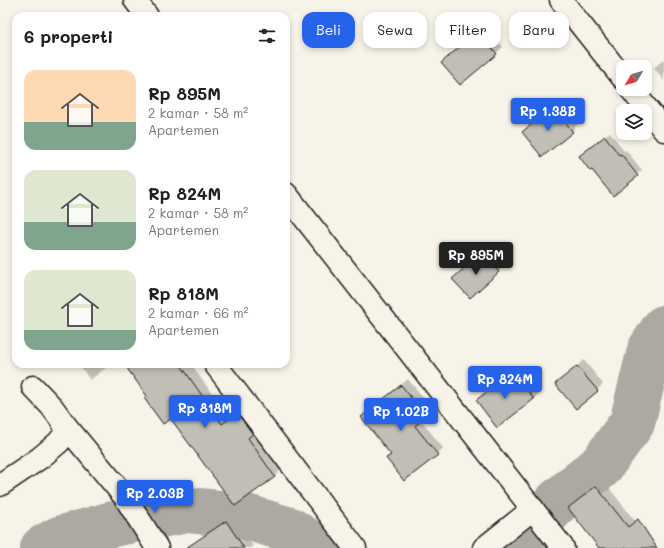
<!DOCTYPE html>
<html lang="id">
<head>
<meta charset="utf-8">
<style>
	:root { --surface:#fff; --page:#f2f2f2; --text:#202124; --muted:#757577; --accent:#2563eb }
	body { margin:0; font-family:Mali,sans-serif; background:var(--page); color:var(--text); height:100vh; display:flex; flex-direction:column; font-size:15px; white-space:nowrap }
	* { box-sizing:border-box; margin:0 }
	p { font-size:13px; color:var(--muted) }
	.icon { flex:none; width:22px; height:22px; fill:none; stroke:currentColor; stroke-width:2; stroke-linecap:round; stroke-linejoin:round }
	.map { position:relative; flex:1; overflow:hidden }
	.drawer { position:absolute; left:12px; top:12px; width:278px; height:356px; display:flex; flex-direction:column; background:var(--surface); border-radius:12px; box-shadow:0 2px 6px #0003 }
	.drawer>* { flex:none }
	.hud { position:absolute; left:302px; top:12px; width:302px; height:36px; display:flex; gap:8px }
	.needle { width:26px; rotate:232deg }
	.controls { position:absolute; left:616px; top:60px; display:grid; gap:8px }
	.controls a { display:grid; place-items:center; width:36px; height:36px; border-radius:8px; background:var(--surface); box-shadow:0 2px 6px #0003; font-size:20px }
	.price { position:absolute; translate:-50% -34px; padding:0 9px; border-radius:4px; background:var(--accent); color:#fff; font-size:13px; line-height:26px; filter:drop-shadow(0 1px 2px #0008) }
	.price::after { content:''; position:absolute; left:50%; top:24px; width:12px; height:9px; margin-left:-6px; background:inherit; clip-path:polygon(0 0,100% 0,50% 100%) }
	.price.current { background:#222; color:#fff }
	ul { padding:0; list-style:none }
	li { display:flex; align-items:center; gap:12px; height:100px; padding:0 12px }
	li span { display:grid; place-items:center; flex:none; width:112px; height:80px; border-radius:12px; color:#555 }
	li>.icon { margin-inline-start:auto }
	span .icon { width:48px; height:48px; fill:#fffc; stroke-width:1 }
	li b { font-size:17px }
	h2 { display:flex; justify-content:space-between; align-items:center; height:48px; padding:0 12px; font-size:17px }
	.pill { padding:0 14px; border-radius:12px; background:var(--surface); box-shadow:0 2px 6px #0003; font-size:14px; line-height:36px }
	.pill.current { background:var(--accent); color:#fff }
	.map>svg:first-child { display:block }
	.shadow { fill:#0003 }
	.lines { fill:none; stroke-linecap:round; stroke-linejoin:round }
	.river { stroke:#aca9a2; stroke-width:46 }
	.building { fill:#c0beb5; stroke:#1c1c1c }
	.street-casing { stroke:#1c1c1c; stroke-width:25 }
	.street { stroke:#f7f3e8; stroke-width:22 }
</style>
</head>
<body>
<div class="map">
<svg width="664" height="548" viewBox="0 0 664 548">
	<rect width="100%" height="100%" fill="#f7f3e8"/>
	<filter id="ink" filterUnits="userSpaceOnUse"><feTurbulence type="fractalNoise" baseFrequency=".025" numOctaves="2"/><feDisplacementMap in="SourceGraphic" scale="8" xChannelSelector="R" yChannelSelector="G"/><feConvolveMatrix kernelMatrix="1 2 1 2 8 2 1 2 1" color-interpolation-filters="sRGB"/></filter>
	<g filter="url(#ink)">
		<g class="shadow">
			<path d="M 485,26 L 503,47 L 460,84 L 449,56 Z"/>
			<path d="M 664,59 L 664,81 L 654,68 Z"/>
			<path d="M 559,102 L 578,124 L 572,131 L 523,132 L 530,126 Z"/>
			<path d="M 610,132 L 624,151 L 626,150 L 642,170 L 613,194 L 580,156 L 585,151 Z"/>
			<path d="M 488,247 L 505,265 L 498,272 L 460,272 Z"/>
			<path d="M 584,360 L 603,384 L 597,390 L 563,378 Z"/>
			<path d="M 79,364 L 111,364 L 90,380 Z"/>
			<path d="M 139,364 L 191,364 L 229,418 L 244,408 L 254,432 L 281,470 L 275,476 L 235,504 L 171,418 L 148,395 Z"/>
			<path d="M 521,366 L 540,392 L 534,399 L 497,426 L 477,400 L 484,393 Z"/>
			<path d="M 408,379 L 432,409 L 421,420 L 443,448 L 437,455 L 392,454 L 369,411 Z"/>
			<path d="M 603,480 L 646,535 L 630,548 L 601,548 L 569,508 L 576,502 Z"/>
			<path d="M 232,516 L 253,546 L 250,548 L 191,548 L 190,547 L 196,541 L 196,543 L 230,519 L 229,518 Z"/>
		</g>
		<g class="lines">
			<g class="river">
				<path d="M 43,548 L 59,539 L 113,524 L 188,510 L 240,515 L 290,530 L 318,548"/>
				<path d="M 515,548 L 522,542 L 558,501 L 600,467 L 632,423 L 650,350 L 664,328"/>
			</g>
		</g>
		<g class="building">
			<path d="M 478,31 L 497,54 L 460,85 L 441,63 Z"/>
			<path d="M 553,107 L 573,132 L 542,157 L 522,132 Z"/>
			<path d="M 605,136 L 619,155 L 621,154 L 638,176 L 613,196 L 592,170 L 590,171 L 579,156 Z"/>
			<path d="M 481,253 L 499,272 L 470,298 L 452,279 Z"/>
			<path d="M 124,364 L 180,364 L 222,424 L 237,413 L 253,434 L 248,438 L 275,477 L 235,506 L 171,419 L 163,424 L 144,398 L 147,396 Z"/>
			<path d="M 577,366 L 598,391 L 576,409 L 555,384 Z"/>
			<path d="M 514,372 L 534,399 L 497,428 L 476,400 Z"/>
			<path d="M 401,385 L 426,416 L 415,426 L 438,455 L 404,481 L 386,458 L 391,455 L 361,417 Z"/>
			<path d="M 596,486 L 628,527 L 638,519 L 657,548 L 599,548 L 568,508 Z"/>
			<path d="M 226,521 L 244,548 L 186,548 Z"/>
		</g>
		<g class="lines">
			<g class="street-casing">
				<g id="street">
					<path d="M 135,0 L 147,16"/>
					<path d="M 561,0 L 623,78"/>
					<path d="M 631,89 L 664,130"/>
					<path d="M 286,194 L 563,548"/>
					<path d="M 215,364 L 355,548"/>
					<path d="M 65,425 L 125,497 L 157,548"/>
					<path d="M 0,485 L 40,458 L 59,442 L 64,435 L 65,431 L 65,425 L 52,407 L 33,387"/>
					<path d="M 484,548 L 533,509"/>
				</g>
			</g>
			<use href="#street" class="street"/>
		</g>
	</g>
</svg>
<div class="controls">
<a><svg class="needle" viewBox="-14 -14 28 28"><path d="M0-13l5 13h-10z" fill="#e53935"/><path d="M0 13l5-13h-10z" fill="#757577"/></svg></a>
<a><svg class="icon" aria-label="layers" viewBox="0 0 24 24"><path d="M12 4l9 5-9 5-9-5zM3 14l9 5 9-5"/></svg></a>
</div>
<b class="price" style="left:548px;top:132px">Rp 1.38B</b>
<b class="price current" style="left:476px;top:276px">Rp 895M</b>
<b class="price" style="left:505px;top:400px">Rp 824M</b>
<b class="price" style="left:205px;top:429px">Rp 818M</b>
<b class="price" style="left:401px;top:432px">Rp 1.02B</b>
<b class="price" style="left:155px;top:514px">Rp 2.03B</b>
<div class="hud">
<a class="pill current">Beli</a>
<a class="pill">Sewa</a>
<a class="pill">Filter</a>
<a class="pill">Baru</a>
</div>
<section class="drawer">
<h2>6 properti<svg class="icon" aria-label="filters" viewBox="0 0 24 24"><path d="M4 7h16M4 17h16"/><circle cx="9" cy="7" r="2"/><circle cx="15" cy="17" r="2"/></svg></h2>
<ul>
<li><span style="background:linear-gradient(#ffd9b3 65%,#7fa58c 0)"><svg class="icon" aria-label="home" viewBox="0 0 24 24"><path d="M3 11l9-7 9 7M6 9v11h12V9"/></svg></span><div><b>Rp 895M</b><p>2 kamar · 58 m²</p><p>Apartemen</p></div></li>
<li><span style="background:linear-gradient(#dfe7d0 65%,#7fa58c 0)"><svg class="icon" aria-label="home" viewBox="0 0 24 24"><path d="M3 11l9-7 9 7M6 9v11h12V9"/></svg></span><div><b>Rp 824M</b><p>2 kamar · 58 m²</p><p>Apartemen</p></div></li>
<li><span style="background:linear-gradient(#dfe7d0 75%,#7fa58c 0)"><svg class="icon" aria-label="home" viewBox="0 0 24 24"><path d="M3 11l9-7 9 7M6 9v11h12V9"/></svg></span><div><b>Rp 818M</b><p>2 kamar · 66 m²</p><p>Apartemen</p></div></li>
</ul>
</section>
</div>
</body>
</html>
